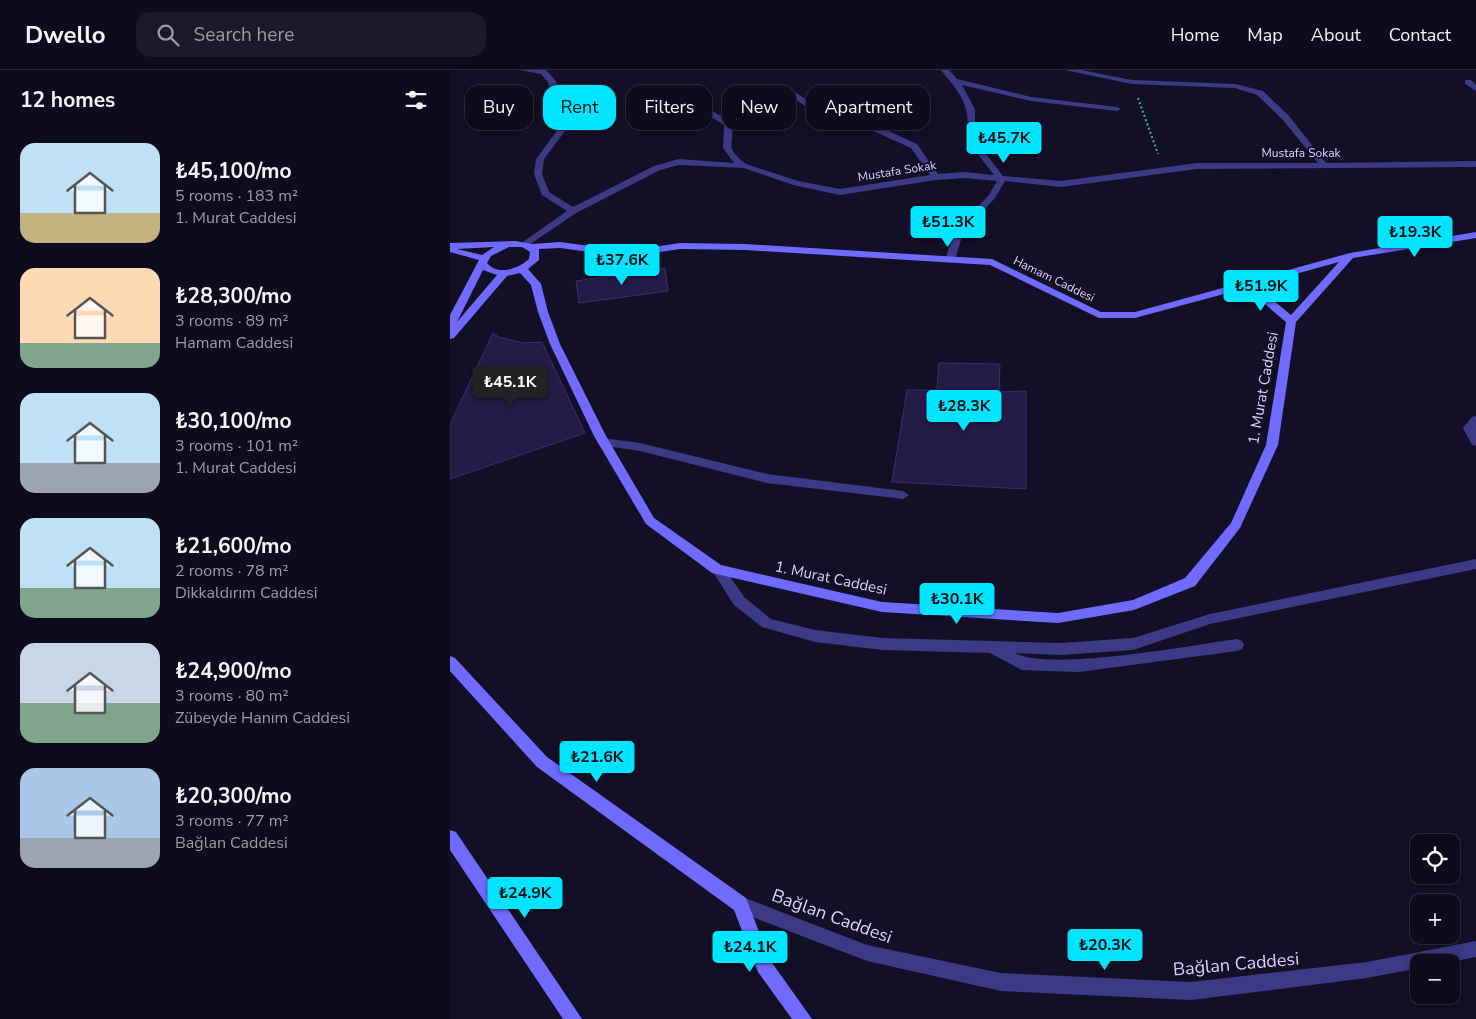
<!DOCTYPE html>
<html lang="en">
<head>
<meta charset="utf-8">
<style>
	:root { --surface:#0e0b1c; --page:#1c1929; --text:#f1f3f6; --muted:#9b9ba3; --line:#2e2b3b; --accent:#00e5ff }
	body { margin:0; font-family:"Nunito Sans",sans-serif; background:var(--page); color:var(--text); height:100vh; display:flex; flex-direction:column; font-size:19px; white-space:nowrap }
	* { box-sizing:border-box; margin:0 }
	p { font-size:16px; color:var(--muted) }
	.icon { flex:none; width:28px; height:28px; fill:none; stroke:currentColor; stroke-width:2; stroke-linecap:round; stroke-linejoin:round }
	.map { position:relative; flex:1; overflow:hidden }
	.drawer { display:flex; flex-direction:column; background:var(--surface); width:450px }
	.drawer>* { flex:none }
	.banner { position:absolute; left:15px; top:15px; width:475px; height:45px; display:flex; gap:10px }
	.buttons { position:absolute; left:960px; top:764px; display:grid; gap:10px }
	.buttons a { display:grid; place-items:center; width:50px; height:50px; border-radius:10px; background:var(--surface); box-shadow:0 2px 8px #0003,0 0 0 1px var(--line); font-size:25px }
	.price { position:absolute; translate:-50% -42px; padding:0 11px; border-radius:5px; background:var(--accent); color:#111; font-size:16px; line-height:32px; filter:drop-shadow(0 1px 2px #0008) }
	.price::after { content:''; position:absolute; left:50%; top:30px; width:15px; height:11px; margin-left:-8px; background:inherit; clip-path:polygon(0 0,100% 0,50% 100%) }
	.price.active { background:#222; color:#fff }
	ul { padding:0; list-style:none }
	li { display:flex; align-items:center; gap:15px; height:125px; padding:0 20px }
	li span { display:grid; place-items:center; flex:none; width:140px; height:100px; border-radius:15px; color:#555 }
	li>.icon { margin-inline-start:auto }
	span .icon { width:60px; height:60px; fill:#fffc; stroke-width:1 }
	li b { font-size:21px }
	h2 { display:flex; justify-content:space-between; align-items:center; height:60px; padding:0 20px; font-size:21px }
	.chip { padding:0 18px; border-radius:15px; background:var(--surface); box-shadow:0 2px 8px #0003,0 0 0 1px var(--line); font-size:18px; line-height:45px }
	.chip.active { background:var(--accent); color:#111 }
	header { display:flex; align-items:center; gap:30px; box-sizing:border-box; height:70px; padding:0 25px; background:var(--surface); border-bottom:1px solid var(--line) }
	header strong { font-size:24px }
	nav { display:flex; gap:28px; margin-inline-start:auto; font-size:18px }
	.search { width:350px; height:45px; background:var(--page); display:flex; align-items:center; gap:12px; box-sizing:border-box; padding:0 18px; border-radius:15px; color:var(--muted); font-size:19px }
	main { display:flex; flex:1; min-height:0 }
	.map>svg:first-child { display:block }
	.building { fill:#241b47; stroke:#3b2d73 }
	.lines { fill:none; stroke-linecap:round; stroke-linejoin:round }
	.path { stroke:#2fb8b0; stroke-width:2; stroke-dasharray:2 2.5; stroke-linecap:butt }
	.service { fill:#3d3a85; fill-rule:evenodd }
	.minor { fill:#3d3a85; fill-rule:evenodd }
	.tertiary { fill:#3d3a85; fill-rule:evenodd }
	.secondary { fill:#6f6bff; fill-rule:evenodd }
	.labels { text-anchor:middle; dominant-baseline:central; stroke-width:4; stroke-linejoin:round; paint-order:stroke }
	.far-street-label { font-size:12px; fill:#d9d4ff; stroke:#130f26 }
	.street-label { font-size:15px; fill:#d9d4ff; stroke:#130f26 }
	.near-street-label { font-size:18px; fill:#d9d4ff; stroke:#130f26 }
</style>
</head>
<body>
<header>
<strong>Dwello</strong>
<div class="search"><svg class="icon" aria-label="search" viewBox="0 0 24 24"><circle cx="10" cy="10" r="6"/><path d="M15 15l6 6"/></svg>Search here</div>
<nav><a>Home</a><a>Map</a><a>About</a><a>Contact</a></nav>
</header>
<main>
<section class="drawer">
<h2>12 homes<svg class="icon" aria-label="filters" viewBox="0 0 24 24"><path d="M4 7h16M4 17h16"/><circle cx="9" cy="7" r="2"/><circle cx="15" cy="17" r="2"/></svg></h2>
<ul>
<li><span style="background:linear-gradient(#bfe0f5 70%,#c2b280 0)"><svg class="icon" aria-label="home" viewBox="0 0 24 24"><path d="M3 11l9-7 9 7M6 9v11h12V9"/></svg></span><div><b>₺45,100/mo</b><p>5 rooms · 183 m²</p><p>1. Murat Caddesi</p></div></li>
<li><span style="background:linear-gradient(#ffd9b3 75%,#7fa58c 0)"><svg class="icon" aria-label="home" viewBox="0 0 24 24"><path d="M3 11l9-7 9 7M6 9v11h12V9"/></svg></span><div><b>₺28,300/mo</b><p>3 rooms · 89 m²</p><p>Hamam Caddesi</p></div></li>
<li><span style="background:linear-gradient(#bfe0f5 70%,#9aa5b1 0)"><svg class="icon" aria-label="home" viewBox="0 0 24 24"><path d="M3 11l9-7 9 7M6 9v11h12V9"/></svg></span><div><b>₺30,100/mo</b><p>3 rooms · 101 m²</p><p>1. Murat Caddesi</p></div></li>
<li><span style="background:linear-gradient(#bfe0f5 70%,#7fa58c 0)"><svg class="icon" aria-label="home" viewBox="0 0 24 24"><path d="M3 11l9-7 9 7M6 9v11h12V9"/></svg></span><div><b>₺21,600/mo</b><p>2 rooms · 78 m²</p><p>Dikkaldırım Caddesi</p></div></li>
<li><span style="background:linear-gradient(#c9d6e8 60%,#7fa58c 0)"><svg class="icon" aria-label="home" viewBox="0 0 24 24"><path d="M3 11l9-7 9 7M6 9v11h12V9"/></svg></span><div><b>₺24,900/mo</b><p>3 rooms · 80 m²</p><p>Zübeyde Hanım Caddesi</p></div></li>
<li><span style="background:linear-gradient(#a9c7e8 70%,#9aa5b1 0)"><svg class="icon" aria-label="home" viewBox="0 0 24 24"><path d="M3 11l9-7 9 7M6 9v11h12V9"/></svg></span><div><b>₺20,300/mo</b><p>3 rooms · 77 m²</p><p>Bağlan Caddesi</p></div></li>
</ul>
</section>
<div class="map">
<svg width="1026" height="949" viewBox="0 0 1026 949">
	<rect width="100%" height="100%" fill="#130f26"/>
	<g class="building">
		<path d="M 215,198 L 218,221 L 129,233 L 126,211 Z"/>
		<path d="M 43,263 L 49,267 L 73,273 L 92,272 L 135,363 L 0,409 L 0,354 Z"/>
		<path d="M 489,293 L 550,294 L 549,322 L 576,321 L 576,419 L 442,412 L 457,320 L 487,320 Z"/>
	</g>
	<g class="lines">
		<path class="path" d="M 688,28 L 708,84"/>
		<g class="service">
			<path d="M 1015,10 L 1021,10 L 1026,15 L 1026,21 L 1015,14 Z"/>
			<path d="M 1026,346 L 1026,376 L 1022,375 L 1013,358 L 1022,347 Z"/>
			<path d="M 153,368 L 190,373 L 317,404 L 453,421 L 459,425 L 453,429 L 317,413 L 190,381 L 149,375 L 147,372 Z"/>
			<path d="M 1026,489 L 1026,499 L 760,554 L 683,580 L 610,585 L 565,583 C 599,602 742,575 787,569 L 792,571 L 794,575 L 792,579 L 787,581 L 629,602 L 572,600 L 540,583 L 433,580 L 365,572 L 312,557 L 284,535 L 261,499 L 262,495 L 272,495 L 294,527 L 321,549 L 365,560 L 433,568 L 610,573 L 683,568 L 760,544 Z"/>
		</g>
		<path class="minor" d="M 70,0 L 96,0 L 106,11 L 115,43 L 115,61 L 94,89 L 92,104 L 99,122 L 123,137 L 204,96 L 229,89 L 284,93 L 273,78 L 274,55 L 242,35 L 241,33 L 245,31 L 281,52 C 287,75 271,75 296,94 L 348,111 L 390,119 L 480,105 L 461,78 L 419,59 L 366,44 L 330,18 L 330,14 L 333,14 L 372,40 L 425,55 L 467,74 L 488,104 L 514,102 L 544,105 L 517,70 C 521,35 512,26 491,0 L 499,0 L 507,9 L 581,27 L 667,37 L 671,39 L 667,41 L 581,31 L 512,15 L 525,39 L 525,70 L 553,106 L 611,111 L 747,93 L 868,93 L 833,50 L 807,25 L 785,18 L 682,14 L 615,0 L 631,0 L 682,10 L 785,14 L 813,21 L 839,46 L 876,93 L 1026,91 L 1026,97 L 747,99 L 611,117 L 555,111 L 545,128 L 513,163 L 505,190 L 500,193 L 495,190 L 504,162 L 539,125 L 547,111 L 514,108 L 486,110 L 390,125 L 343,115 L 294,98 L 229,95 L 210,100 L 126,143 L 76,177 L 73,176 L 73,172 L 117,141 L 92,125 L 84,104 L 86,89 L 107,61 L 107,43 L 98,12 L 91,4 Z"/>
		<path class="tertiary" d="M 290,826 L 417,875 L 551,903 L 741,912 L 917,892 L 1026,871 L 1026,887 L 1000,892 L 969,892 L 969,898 L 917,908 L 741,930 L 551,921 L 417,891 L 284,840 L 282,834 L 284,828 Z"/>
		<g class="secondary">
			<path d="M 1026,162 L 1026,168 L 903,188 L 846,252 L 828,375 L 790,458 L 745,516 L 684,540 L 608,553 L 432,542 L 262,503 L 196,454 L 144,366 L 100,274 L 88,242 L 81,215 L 70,203 L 57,206 L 4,268 L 0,269 L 0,245 L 29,190 L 0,182 L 0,173 L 65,171 L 82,174 L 110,172 L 177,181 L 230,173 L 295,174 L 542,189 L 651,242 L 685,242 L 900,183 ZM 44,177 L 32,185 L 7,179 ZM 59,177 L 72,177 L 80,182 L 79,189 C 68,199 48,206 37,193 L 41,186 ZM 110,178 L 177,187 L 230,179 L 295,180 L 540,195 L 649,248 L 685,248 L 796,218 L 836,252 L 816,375 L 781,453 L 735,508 L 683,530 L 608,543 L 432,532 L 271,495 L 204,448 L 156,366 L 110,274 L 98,242 L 91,214 L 78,199 L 89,190 L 89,179 ZM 889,192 L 841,245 L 805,215 ZM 33,200 L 47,205 L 7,252 Z"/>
			<path d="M 0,586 L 5,588 L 97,687 L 296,828 L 320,890 L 362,949 L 342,949 L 308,902 L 284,840 L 87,697 L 0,601 Z"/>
			<path d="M 0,760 L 6,762 L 132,949 L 113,949 L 0,780 Z"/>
		</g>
	</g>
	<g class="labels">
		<g class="far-street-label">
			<text x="851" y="83">Mustafa Sokak</text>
			<text transform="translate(447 101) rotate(-9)">Mustafa Sokak</text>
			<text transform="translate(604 209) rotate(26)">Hamam Caddesi</text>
		</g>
		<g class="street-label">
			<text transform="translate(813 318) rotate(-80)">1. Murat Caddesi</text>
			<text transform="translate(381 508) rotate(12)">1. Murat Caddesi</text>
		</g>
		<g class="near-street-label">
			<text transform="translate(382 846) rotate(20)">Bağlan Caddesi</text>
			<text transform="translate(786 894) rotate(-5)">Bağlan Caddesi</text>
		</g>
	</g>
</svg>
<div class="buttons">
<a><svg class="icon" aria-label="locate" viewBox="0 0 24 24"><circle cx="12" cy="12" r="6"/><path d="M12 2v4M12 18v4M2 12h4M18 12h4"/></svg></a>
<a>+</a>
<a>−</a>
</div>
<b class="price" style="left:554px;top:94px">₺45.7K</b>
<b class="price" style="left:498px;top:178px">₺51.3K</b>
<b class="price" style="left:965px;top:188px">₺19.3K</b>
<b class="price" style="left:172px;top:216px">₺37.6K</b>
<b class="price" style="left:811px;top:242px">₺51.9K</b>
<b class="price active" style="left:60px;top:338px">₺45.1K</b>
<b class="price" style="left:514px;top:362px">₺28.3K</b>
<b class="price" style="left:507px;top:555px">₺30.1K</b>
<b class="price" style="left:147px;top:713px">₺21.6K</b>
<b class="price" style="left:75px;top:849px">₺24.9K</b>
<b class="price" style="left:655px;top:901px">₺20.3K</b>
<b class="price" style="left:300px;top:903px">₺24.1K</b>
<div class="banner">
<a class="chip">Buy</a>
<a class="chip active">Rent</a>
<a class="chip">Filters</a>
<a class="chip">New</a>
<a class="chip">Apartment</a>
</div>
</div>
</main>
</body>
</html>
